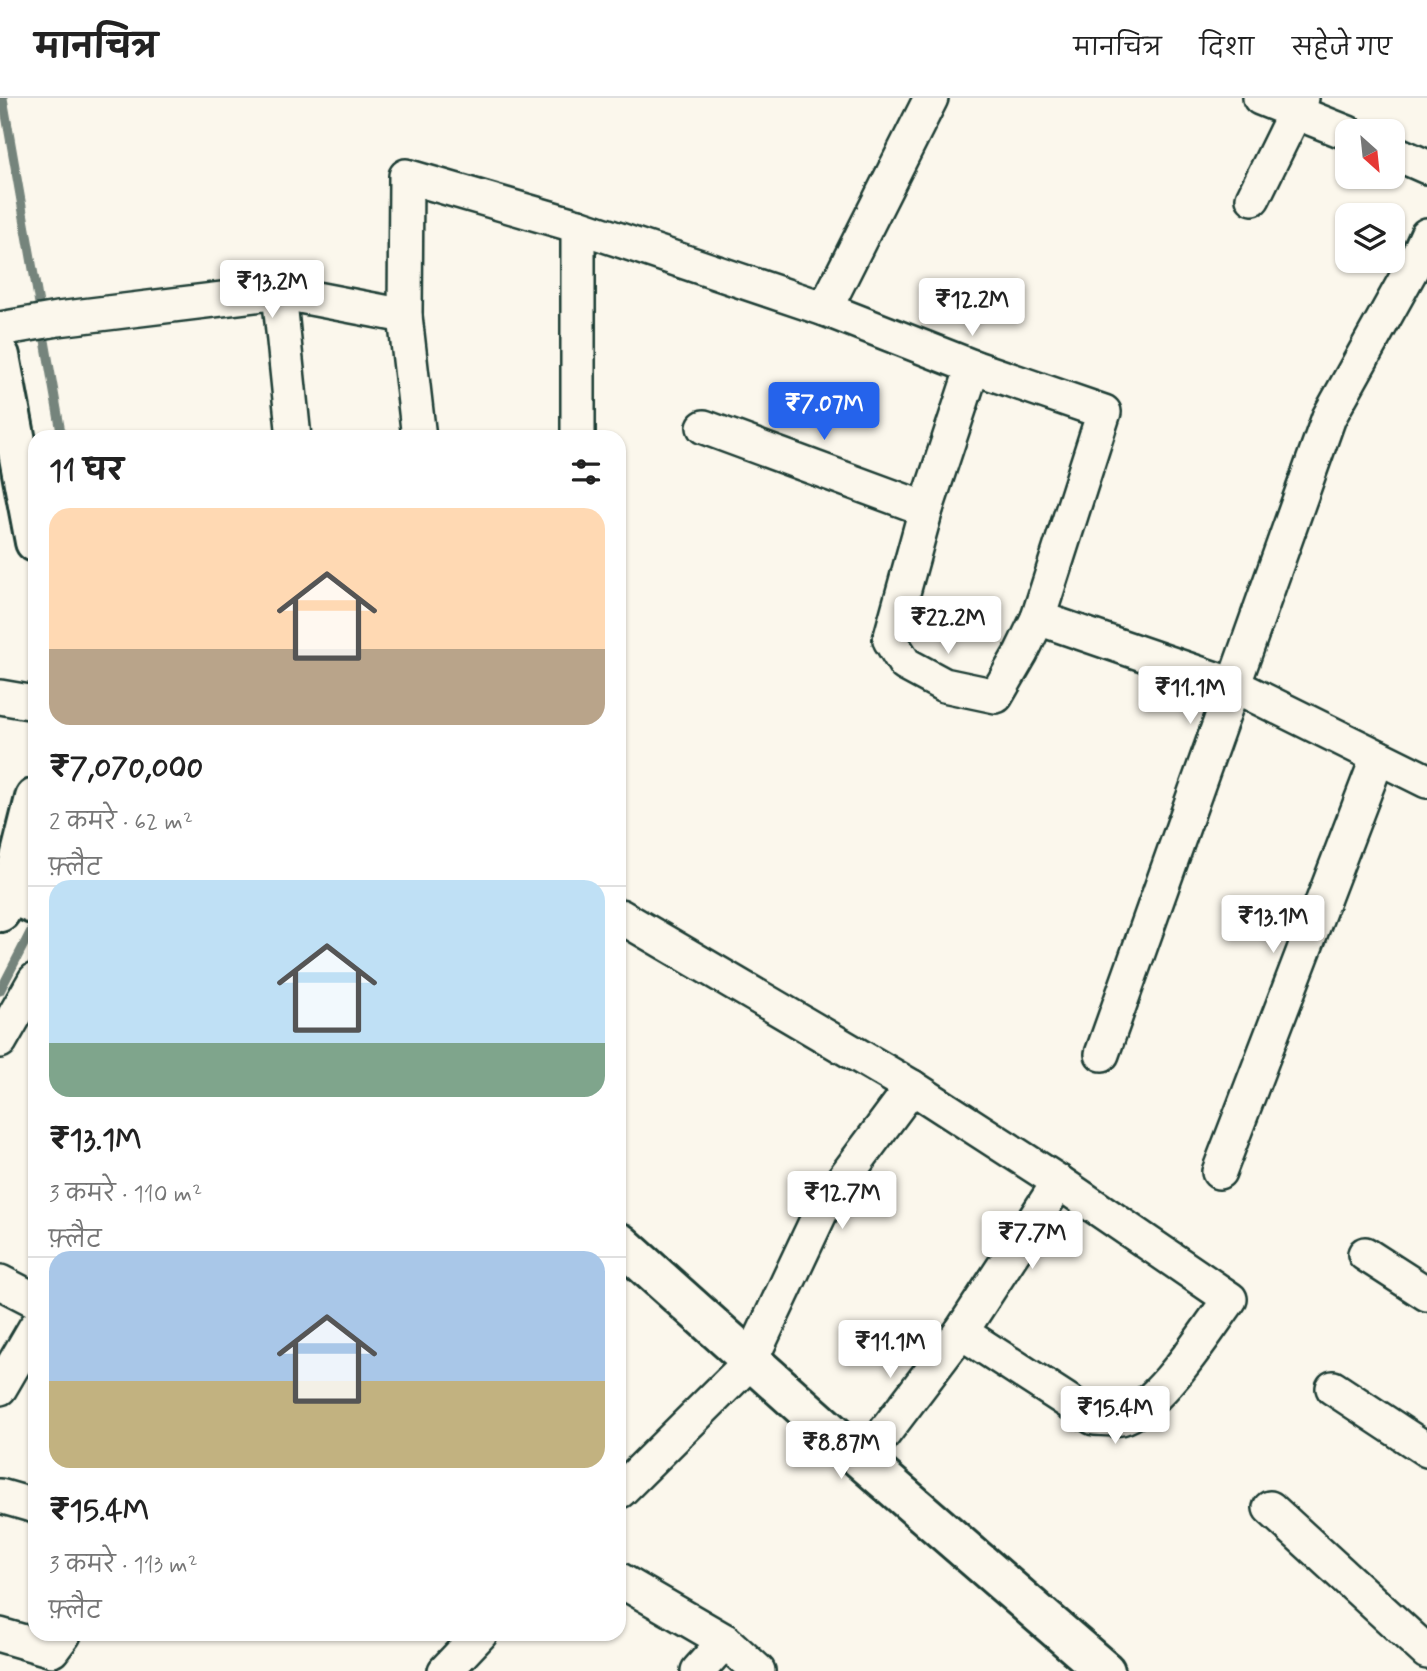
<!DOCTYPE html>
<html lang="hi">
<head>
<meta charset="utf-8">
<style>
	:root { --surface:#fff; --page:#f2f2f2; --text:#222; --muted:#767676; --line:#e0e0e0; --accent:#2563eb }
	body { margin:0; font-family:Mynerve,"Playpen Sans Deva",sans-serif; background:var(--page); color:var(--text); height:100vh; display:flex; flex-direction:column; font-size:26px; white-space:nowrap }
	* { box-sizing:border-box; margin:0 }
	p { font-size:23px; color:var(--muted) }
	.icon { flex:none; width:38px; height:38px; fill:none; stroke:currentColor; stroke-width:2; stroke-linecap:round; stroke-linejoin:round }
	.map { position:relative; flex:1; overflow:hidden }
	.drawer { position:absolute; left:28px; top:332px; width:598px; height:1211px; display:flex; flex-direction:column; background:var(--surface); border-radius:21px; box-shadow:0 2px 5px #0004 }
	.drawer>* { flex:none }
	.needle { width:46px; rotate:153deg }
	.buttons { position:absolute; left:1335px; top:21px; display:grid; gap:14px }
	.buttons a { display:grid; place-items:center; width:70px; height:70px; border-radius:14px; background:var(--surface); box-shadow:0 2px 5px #0004; font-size:35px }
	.price { position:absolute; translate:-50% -60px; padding:0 16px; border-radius:7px; background:#fff; color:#222; font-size:23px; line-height:46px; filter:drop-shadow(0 2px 4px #0008) }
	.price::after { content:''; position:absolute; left:50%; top:42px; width:21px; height:16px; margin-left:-10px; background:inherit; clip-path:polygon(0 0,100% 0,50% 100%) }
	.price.selected { background:var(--accent); color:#fff }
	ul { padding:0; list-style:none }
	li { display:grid; align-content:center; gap:14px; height:371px; padding:0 21px }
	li+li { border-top:2px solid var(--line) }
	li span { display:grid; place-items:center; height:217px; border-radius:21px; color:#555 }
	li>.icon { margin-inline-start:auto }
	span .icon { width:126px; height:126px; fill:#fffc; stroke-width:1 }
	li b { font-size:30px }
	h2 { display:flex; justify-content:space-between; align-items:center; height:84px; padding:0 21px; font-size:30px }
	header { display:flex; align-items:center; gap:42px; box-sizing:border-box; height:98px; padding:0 35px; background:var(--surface); border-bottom:2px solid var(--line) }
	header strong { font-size:33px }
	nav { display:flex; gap:38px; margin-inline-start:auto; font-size:24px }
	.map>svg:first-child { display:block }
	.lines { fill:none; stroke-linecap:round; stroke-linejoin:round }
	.stream { stroke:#74847b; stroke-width:9 }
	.street-casing { stroke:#1f3d34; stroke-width:38 }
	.secondary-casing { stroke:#1f3d34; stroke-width:44 }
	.highway-casing { stroke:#1f3d34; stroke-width:44 }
	.street { stroke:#fbf7ec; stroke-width:33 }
	.secondary { stroke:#fbf7ec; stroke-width:38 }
	.highway { stroke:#fbf7ec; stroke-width:38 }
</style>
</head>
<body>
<header>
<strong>मानचित्र</strong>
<nav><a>मानचित्र</a><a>दिशा</a><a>सहेजे गए</a></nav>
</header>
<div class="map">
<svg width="1427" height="1573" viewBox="0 0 1427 1573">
	<rect width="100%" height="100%" fill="#fbf7ec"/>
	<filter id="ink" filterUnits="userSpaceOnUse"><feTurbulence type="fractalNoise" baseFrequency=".0143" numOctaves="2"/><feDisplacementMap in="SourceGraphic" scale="14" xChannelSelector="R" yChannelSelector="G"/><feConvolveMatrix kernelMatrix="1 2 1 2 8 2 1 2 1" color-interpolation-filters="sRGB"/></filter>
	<g filter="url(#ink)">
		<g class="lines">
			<g class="stream">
				<path d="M 3,0 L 41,217"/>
				<path d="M 43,231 L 62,340"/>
				<path d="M 0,893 L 35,825"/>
			</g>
			<g class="street-casing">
				<g id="street">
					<path d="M 1260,0 L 1348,35"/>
					<path d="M 1393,54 L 1427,69"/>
					<path d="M 1253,100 L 1302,0"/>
					<path d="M 578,128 L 578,340"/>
					<path d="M 279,194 L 294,340"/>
					<path d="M 825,211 L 931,0"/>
					<path d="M 405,218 L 406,78 L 578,128 L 825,211 L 973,269 L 1104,314 L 1038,520 L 1233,587 L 1427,683"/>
					<path d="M 0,231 L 58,221 L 279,194 L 405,218 L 419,340"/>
					<path d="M 973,269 L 926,411 L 890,542 L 905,566 L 944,587 L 996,598 L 1021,555 L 1038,520"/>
					<path d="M 704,329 L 926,411"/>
					<path d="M 0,599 L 35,605"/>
					<path d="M 620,818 L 912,989 L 1059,1084 L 1230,1201 C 1206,1233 1159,1310 1121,1320 C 1113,1322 1102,1320 1094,1320 L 961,1234"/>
					<path d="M 0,943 L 35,882"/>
					<path d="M 1102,956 L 1329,319 L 1412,170 L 1427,137"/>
					<path d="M 1219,1074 L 1378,659"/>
					<path d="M 1365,1156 L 1427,1196"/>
					<path d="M 0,1184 L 35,1202"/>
					<path d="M 0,1290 L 35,1230"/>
					<path d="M 1333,1290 L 1427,1352"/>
					<path d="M 863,1363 L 961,1234 L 1059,1084"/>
					<path d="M 620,1393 L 750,1264 L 824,1107 L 912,989"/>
					<path d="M 0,1398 L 35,1408"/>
					<path d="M 1270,1410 L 1427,1554"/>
					<path d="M 620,1482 L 725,1543 L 758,1573"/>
					<path d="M 0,1537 L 52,1552 L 64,1536"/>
					<path d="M 445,1573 L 480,1536"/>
					<path d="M 698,1573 L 725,1543"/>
				</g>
			</g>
			<g class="secondary-casing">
				<g id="secondary">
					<path d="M 11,796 L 35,807"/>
					<path d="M 620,1145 L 863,1363 L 1105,1573"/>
				</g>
			</g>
			<g class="highway-casing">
				<g id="highway">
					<path d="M 0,258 L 35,444"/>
					<path d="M 0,814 L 11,796 L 35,700"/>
				</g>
			</g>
			<use href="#street" class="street"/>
			<use href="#secondary" class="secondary"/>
			<use href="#highway" class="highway"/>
		</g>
	</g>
</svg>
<div class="buttons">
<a><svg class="needle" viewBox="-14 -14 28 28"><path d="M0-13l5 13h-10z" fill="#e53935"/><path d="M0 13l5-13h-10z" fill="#767676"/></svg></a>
<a><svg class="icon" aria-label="layers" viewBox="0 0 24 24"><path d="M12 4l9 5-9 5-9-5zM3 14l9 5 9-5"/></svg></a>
</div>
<b class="price" style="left:272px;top:222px">₹13.2M</b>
<b class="price" style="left:972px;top:240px">₹12.2M</b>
<b class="price selected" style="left:824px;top:344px">₹7.07M</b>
<b class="price" style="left:948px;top:558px">₹22.2M</b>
<b class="price" style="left:1190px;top:628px">₹11.1M</b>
<b class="price" style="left:1273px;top:857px">₹13.1M</b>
<b class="price" style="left:842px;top:1133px">₹12.7M</b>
<b class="price" style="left:1032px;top:1173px">₹7.7M</b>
<b class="price" style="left:890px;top:1282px">₹11.1M</b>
<b class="price" style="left:1115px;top:1348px">₹15.4M</b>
<b class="price" style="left:841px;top:1383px">₹8.87M</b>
<section class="drawer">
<h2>11 घर<svg class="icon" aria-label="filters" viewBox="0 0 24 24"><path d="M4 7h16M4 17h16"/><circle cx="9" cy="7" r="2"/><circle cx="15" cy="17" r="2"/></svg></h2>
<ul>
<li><span style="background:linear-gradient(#ffd9b3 65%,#b9a48a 0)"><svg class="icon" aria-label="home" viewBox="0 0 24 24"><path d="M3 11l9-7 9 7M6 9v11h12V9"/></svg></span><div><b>₹7,070,000</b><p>2 कमरे · 62 m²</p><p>फ़्लैट</p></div></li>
<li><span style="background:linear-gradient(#bfe0f5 75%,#7fa58c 0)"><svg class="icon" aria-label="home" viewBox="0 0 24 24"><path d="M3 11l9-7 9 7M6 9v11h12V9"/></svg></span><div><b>₹13.1M</b><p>3 कमरे · 110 m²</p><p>फ़्लैट</p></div></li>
<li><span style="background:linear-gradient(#a9c7e8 60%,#c2b280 0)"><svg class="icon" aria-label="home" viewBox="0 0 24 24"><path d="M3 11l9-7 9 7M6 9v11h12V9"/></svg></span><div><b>₹15.4M</b><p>3 कमरे · 113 m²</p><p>फ़्लैट</p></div></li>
</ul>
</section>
</div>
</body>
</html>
